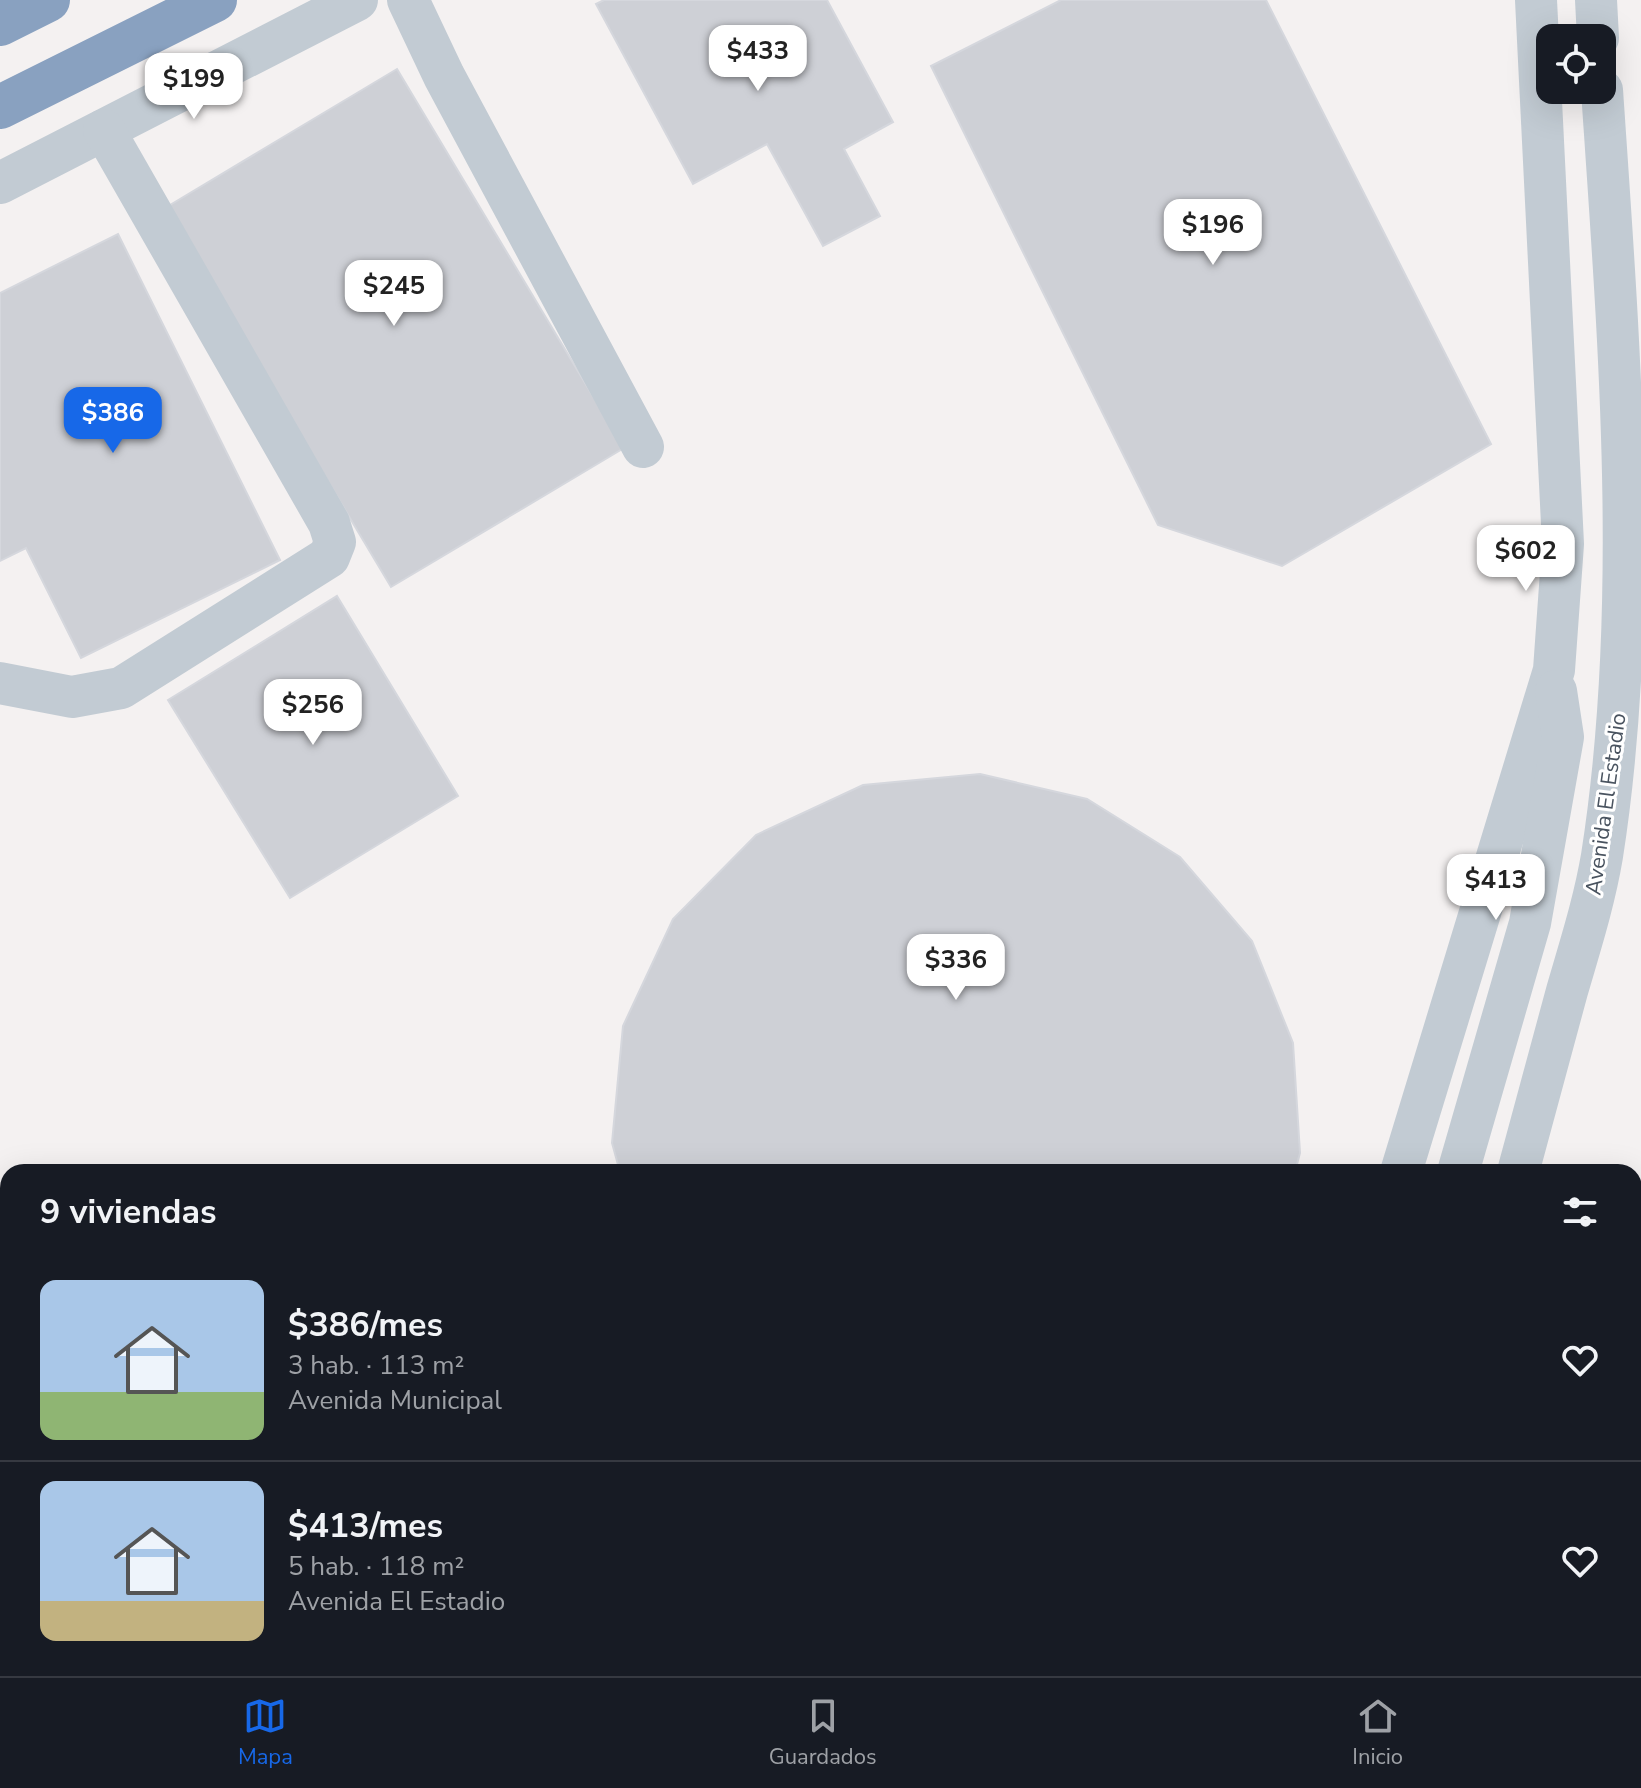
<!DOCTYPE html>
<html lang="es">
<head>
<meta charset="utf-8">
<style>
	:root { --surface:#171b24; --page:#242831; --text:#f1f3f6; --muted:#9ea1a6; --line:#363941; --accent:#1768e8 }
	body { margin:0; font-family:"Nunito Sans",sans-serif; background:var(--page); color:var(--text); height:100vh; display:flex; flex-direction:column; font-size:30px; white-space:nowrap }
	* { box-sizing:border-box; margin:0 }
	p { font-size:26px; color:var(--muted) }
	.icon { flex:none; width:44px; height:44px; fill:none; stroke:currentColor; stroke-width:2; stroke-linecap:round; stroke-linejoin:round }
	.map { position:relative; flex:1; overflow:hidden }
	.details { position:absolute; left:0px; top:1164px; width:1642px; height:512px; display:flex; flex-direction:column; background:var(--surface); border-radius:24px 24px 0 0; box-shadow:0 8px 32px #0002 }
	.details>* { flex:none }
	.buttons { position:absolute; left:1536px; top:24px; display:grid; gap:16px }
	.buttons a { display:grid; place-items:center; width:80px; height:80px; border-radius:16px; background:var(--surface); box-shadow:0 8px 32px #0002; font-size:40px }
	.price { position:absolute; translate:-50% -68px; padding:0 18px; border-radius:16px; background:#fff; color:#222; font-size:26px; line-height:52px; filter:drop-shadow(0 2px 4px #0008) }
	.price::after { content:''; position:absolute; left:50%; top:48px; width:24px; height:18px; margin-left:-12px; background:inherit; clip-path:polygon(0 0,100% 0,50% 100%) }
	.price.current { background:var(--accent); color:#fff }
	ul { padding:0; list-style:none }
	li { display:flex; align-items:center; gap:24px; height:200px; padding:0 40px }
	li+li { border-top:2px solid var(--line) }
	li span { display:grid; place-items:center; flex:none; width:224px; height:160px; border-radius:16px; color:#555 }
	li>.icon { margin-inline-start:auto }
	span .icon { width:96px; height:96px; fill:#fffc; stroke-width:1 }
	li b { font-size:34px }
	h2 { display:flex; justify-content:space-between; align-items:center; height:96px; padding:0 40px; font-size:34px }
	.menu { display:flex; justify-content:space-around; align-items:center; height:112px; border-top:2px solid var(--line); background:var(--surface); font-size:22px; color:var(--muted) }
	.menu a { display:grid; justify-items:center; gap:4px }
	.menu .current { color:var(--accent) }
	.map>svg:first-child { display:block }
	.building { fill:#ced0d6; stroke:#d5d7dd; stroke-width:2 }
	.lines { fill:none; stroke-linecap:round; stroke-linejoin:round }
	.minor { stroke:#c2cbd3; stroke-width:42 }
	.highway { stroke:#89a1c0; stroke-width:44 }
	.labels { text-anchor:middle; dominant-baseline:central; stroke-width:6; stroke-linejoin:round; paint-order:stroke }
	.street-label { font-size:22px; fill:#49535f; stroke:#fff }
</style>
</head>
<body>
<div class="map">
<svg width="1641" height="1676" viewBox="0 0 1641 1676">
	<rect width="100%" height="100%" fill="#f4f1f1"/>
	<g class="building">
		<path d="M 604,0 L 827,0 L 893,122 L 844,149 L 880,216 L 823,246 L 767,144 L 693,184 L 596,4 Z"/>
		<path d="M 1061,0 L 1266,0 L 1491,444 L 1282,566 L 1158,525 L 931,66 Z"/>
		<path d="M 397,69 L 624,448 L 391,587 L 165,208 Z"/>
		<path d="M 118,234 L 280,560 L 81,658 L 26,548 L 0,561 L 0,293 Z"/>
		<path d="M 337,596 L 458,796 L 290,898 L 168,700 Z"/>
		<path d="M 980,774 L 1087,799 L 1180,857 L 1252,941 L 1293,1043 L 1300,1153 L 1295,1172 L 620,1172 L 612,1143 L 623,1026 L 673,919 L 756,835 L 863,785 Z"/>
		<path d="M 1641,1373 L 1641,1444 L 1634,1438 L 1634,1375 Z"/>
		<path d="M 217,1668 L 346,1668 L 332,1676 L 215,1676 Z"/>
		<path d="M 391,1668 L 832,1668 L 844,1676 L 419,1676 Z"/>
	</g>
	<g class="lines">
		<g class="minor">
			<path d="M 408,0 L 444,76 L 643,447"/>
			<path d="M 1596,0 L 1598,38"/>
			<path d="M 0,183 L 357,0"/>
			<path d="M 0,683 L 72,697 L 121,688 L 329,557 L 335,542 L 329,523 L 104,130"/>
			<path d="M 1401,1172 L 1554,670 L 1563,544 L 1536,0"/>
			<path d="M 1458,1172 L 1530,923 L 1563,737 L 1556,691"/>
			<path d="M 1518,1172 C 1534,1112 1551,1051 1567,991 C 1580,946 1594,903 1602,856 C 1641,607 1619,341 1602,90"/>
			<path d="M 1634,1280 L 1641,1278"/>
			<path d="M 1634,1473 L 1641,1476"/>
			<path d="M 1634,1612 L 1641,1587"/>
			<path d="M 953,1668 L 962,1676"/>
			<path d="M 1505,1668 L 1509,1673 L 1521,1676"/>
			<path d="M 1252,1676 L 1254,1668"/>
			<path d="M 1309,1676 L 1311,1668"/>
			<path d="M 1372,1676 L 1374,1668"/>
			<path d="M 1616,1676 L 1618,1668"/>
		</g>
		<g class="highway">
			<path d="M 0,24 L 48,0"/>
			<path d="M 0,107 L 215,0"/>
		</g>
	</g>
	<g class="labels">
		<g class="street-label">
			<text transform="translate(1606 804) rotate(-82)">Avenida El Estadio</text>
		</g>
	</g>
</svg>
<div class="buttons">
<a><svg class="icon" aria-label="locate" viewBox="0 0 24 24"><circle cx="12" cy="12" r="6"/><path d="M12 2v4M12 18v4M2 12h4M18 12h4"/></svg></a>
</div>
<b class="price" style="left:758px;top:93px">$433</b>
<b class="price" style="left:194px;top:121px">$199</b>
<b class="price" style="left:1213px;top:267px">$196</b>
<b class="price" style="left:394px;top:328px">$245</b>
<b class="price current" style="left:113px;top:455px">$386</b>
<b class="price" style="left:1526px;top:593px">$602</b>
<b class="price" style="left:313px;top:747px">$256</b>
<b class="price" style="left:1496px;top:922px">$413</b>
<b class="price" style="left:956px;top:1002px">$336</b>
<section class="details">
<h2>9 viviendas<svg class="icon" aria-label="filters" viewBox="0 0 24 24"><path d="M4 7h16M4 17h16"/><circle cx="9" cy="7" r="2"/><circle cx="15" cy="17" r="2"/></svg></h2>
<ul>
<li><span style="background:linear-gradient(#a9c7e8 70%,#8fb573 0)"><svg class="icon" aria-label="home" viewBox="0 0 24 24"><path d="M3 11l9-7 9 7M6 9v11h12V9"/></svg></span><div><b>$386/mes</b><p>3 hab. · 113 m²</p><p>Avenida Municipal</p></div><svg class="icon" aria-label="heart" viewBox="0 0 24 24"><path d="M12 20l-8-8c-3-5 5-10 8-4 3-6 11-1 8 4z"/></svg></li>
<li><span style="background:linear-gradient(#a9c7e8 75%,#c2b280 0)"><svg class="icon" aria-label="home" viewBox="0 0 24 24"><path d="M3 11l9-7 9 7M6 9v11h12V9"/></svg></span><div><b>$413/mes</b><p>5 hab. · 118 m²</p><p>Avenida El Estadio</p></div><svg class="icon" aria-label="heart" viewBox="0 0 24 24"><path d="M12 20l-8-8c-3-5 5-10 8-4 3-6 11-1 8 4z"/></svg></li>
</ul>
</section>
</div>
<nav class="menu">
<a class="current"><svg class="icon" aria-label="map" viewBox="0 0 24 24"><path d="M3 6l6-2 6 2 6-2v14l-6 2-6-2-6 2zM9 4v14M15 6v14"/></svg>Mapa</a>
<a><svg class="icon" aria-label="saved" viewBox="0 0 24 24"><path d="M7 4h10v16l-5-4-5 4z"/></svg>Guardados</a>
<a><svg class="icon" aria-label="home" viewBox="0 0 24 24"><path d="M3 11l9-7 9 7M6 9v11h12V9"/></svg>Inicio</a>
</nav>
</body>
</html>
